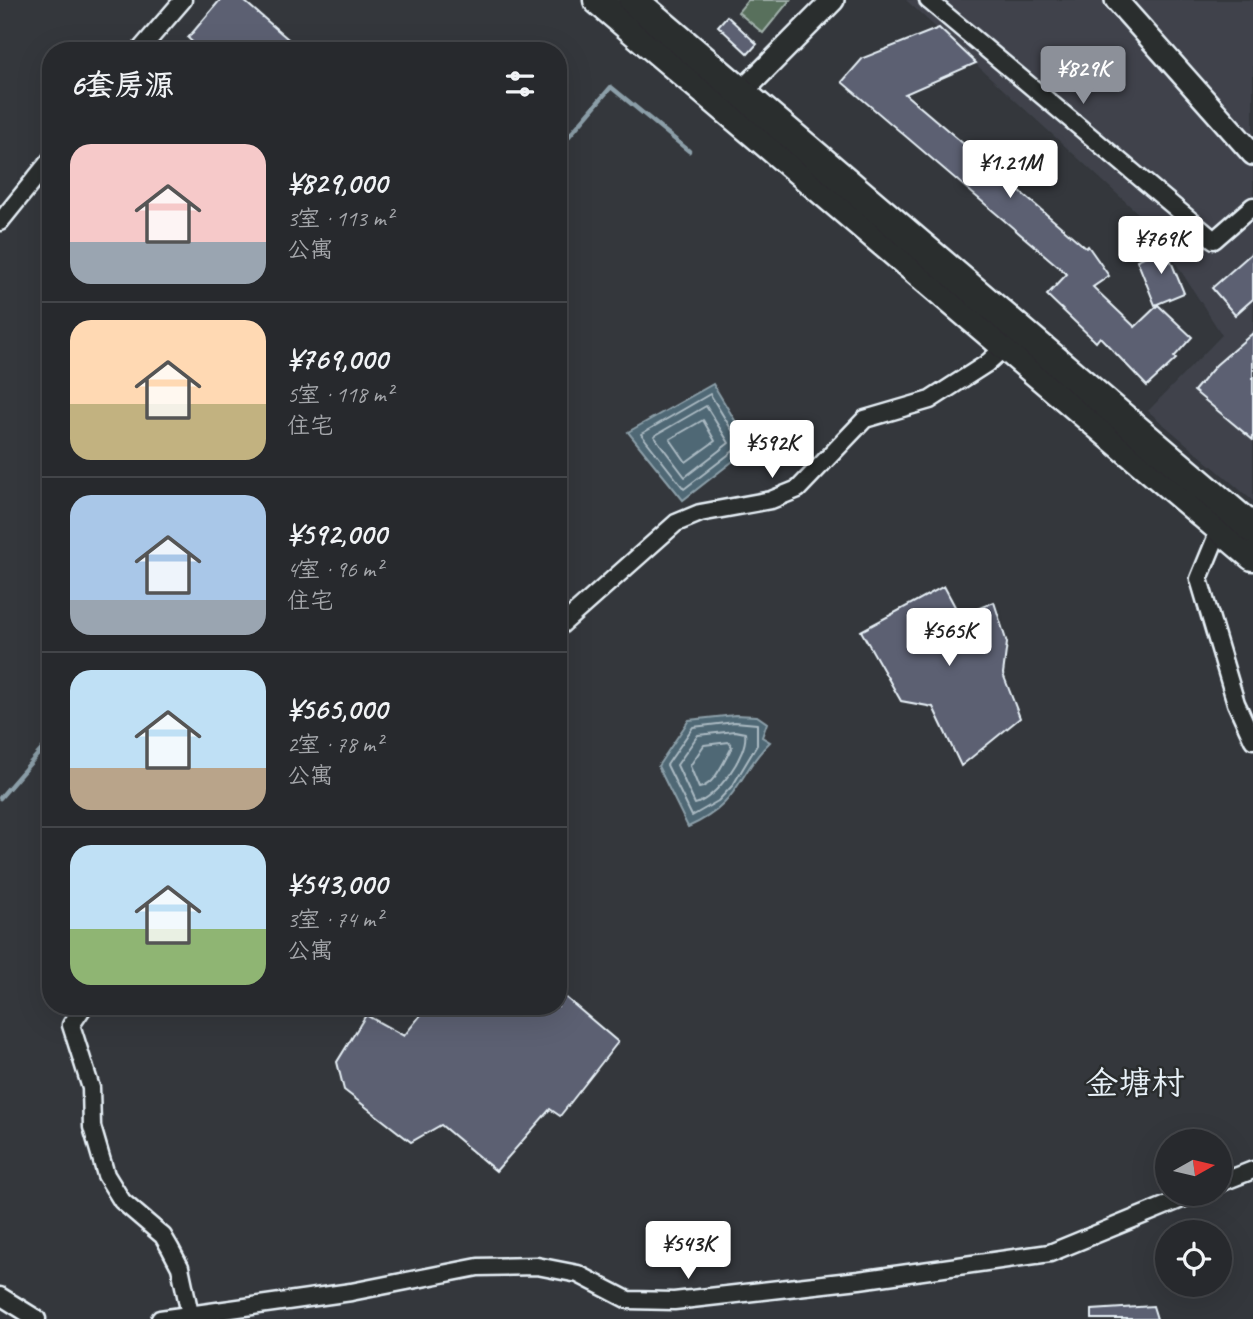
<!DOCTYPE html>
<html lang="zh">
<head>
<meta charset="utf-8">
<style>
	:root { --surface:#27292d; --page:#2f3135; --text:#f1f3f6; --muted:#a4a6aa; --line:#434549; --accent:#8c9099 }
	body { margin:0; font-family:Caveat,"LXGW WenKai TC",sans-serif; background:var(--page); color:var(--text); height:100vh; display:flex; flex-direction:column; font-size:26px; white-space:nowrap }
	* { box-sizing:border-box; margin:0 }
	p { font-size:23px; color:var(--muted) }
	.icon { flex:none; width:38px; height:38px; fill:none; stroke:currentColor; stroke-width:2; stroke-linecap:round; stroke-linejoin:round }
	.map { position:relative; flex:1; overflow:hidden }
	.panel { position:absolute; left:42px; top:42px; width:525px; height:973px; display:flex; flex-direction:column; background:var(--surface); border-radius:28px; box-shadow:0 7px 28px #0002,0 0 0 2px var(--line) }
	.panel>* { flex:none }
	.needle { width:46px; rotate:82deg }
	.controls { position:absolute; left:1155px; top:1129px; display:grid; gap:14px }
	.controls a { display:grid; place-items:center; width:77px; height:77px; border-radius:50%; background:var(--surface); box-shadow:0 7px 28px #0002,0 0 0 2px var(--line); font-size:35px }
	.price { position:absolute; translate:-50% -60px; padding:0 16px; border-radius:7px; background:#fff; color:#222; font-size:23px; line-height:46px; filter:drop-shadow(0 2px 4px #0008) }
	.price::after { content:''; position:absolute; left:50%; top:42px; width:21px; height:16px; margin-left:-10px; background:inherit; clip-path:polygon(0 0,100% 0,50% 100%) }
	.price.on { background:var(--accent); color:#fff }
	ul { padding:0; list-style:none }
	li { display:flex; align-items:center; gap:21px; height:175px; padding:0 28px }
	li+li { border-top:2px solid var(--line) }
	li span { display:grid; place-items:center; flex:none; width:196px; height:140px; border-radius:21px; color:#555 }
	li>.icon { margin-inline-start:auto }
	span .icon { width:84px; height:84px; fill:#fffc; stroke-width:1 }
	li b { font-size:30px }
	h2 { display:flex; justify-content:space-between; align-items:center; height:84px; padding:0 28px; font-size:30px }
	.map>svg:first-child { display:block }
	.built { fill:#40434c }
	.green { fill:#586f5b; stroke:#a0b0aa; stroke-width:2 }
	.water { fill:#4f6874; stroke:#8c9fa9; stroke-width:2 }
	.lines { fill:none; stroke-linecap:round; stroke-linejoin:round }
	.shore { stroke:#abbac3; stroke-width:2 }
	.stream { stroke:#8c9fa9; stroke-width:4.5 }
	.building { fill:#5b6072; stroke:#e8f1f8; stroke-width:2 }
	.street-casing { stroke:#e8f1f8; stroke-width:21 }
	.secondary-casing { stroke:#e8f1f8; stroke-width:26 }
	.highway-casing { stroke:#e8f1f8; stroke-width:33 }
	.street { stroke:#2a2d2e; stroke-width:16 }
	.secondary { stroke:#2a2d2e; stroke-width:21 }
	.highway { stroke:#2a2d2e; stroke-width:28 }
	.labels { text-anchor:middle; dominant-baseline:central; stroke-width:5; stroke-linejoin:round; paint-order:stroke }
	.quarter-label { font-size:33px; fill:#e8f1f8; stroke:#2a2d2e }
</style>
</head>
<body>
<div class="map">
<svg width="1253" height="1319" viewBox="0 0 1253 1319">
	<rect width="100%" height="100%" fill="#34373c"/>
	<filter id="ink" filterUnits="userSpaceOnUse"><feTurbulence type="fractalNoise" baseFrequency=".0143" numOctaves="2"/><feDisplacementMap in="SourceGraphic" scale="14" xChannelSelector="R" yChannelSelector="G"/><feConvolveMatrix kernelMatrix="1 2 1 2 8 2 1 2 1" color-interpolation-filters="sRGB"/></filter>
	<g filter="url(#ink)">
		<path class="built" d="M 906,0 L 1253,0 L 1253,501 L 1148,411 L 1222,335 L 1152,226 Z"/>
		<path class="green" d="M 748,0 L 790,0 L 763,33 L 738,12 Z"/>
		<g class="water">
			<path d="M 713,384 L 751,447 L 683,500 L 628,432 Z"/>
			<path d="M 735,715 L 757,716 L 767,723 L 762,737 L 770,742 C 735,776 742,803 688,827 L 658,766 L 689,720 Z"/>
		</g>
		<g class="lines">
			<g class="shore">
				<path d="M 710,394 L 741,445 L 684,489 L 641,434 Z"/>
				<path d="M 706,406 L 729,443 L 685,477 L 654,436 Z"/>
				<path d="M 703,420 L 715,441 L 686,462 L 670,439 Z"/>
				<path d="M 735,722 L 757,724 L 757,745 L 733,785 L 718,801 L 692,816 L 667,765 L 693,727 Z"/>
				<path d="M 735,731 L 745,733 C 749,753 716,799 695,804 L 677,765 L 698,735 Z"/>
				<path d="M 729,742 L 732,747 C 724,761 715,785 699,788 L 690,766 L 704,745 Z"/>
			</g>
			<g class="stream">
				<path d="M 558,149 L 611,87 L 689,151"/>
				<path d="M 0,798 L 51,739"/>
			</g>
		</g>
		<g class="building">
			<path d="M 220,0 L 243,0 L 302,51 L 202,51 L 188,38 Z"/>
			<path d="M 727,16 L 757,44 L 748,54 L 718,26 Z"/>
			<path d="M 939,28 L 976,63 L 905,94 L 1086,248 L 1088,246 L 1109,276 L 1093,287 L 1135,327 L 1158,305 L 1192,337 L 1174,357 L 1176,359 L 1147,386 L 1100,337 L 1096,342 L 1047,295 L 1067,274 L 842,82 L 863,58 Z"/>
			<path d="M 1169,246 L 1174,258 L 1170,259 L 1184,293 L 1155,305 L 1137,260 Z"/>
			<path d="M 1253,252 L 1253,299 L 1235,315 L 1212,288 Z"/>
			<path d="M 1253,333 L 1253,440 L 1194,391 L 1216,365 Z"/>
			<path d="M 944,586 L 960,616 L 994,602 L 1007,643 L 1003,674 L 1020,718 L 961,766 L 933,707 L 901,701 L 861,631 Z"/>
			<path d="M 558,991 L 618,1042 L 560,1116 L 550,1109 L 496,1171 L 441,1125 L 411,1142 L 344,1090 L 337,1062 L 366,1015 L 404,1036 L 428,1006 L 558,1006 Z"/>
			<path d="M 1153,1306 L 1157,1319 L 1092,1319 L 1092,1310 Z"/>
		</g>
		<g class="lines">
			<g class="street-casing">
				<g id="street">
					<path d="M 928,0 L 1214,240 L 1253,206"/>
					<path d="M 139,51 L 183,0"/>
					<path d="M 0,222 L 51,159"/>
					<path d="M 1220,528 L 1199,579 L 1236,703 L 1253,740"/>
					<path d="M 558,628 L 676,523 L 700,513 L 771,500 L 798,489 L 865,419 L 930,400 L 986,364 L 1005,347"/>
					<path d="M 84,1006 L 71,1025 L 91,1088 L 92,1127 L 106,1175 L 122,1201 L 163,1236 L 170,1248 L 180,1267 L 190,1314"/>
					<path d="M 1220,1183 L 1253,1170"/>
					<path d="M 0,1296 L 37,1319"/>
					<path d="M 160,1319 L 351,1292 L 478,1267 L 537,1266 L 578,1274 L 628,1300 L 674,1301 L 859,1280 L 1050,1253 L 1194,1194"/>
				</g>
			</g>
			<g class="secondary-casing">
				<g id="secondary">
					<path d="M 1116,0 L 1253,154"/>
					<path d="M 731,103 L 833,0"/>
				</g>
			</g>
			<g class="highway-casing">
				<g id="highway">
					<path d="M 598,0 L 1253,556"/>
					<path d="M 633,0 L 1253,529"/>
				</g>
			</g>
			<use href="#street" class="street"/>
			<use href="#secondary" class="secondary"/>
			<use href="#highway" class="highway"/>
		</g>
	</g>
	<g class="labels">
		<g class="quarter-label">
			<text x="1135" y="1083">金塘村</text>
		</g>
	</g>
</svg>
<div class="controls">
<a><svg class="needle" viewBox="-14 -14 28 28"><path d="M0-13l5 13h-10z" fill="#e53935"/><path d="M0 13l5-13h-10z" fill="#a4a6aa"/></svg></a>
<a><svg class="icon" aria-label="locate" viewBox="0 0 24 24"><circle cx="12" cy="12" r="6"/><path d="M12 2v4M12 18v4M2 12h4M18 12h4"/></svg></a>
</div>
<b class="price on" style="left:1083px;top:106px">¥829K</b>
<b class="price" style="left:1010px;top:200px">¥1.21M</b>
<b class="price" style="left:1161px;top:276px">¥769K</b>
<b class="price" style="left:772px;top:480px">¥592K</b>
<b class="price" style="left:949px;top:668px">¥565K</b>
<b class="price" style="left:688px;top:1281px">¥543K</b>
<section class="panel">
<h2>6套房源<svg class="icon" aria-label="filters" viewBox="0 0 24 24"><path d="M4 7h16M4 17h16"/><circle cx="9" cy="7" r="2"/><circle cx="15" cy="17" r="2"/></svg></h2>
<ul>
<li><span style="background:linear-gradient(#f6c9c9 70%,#9aa5b1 0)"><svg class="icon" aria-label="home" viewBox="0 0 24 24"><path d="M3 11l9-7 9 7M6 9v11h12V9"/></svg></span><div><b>¥829,000</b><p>3室 · 113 m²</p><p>公寓</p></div></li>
<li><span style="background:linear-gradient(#ffd9b3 60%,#c2b280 0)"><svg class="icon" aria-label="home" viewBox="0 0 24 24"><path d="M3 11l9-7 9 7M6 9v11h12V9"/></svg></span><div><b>¥769,000</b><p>5室 · 118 m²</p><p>住宅</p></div></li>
<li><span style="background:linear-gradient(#a9c7e8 75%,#9aa5b1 0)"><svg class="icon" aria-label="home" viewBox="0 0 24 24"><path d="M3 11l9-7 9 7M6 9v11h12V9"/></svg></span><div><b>¥592,000</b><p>4室 · 96 m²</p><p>住宅</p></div></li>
<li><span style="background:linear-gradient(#bfe0f5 70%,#b9a48a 0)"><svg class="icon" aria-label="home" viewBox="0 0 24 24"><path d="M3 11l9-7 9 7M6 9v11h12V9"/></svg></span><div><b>¥565,000</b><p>2室 · 78 m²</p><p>公寓</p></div></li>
<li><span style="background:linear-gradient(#bfe0f5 60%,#8fb573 0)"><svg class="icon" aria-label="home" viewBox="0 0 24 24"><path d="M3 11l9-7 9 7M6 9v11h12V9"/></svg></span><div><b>¥543,000</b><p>3室 · 74 m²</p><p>公寓</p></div></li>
</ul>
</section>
</div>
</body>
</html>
